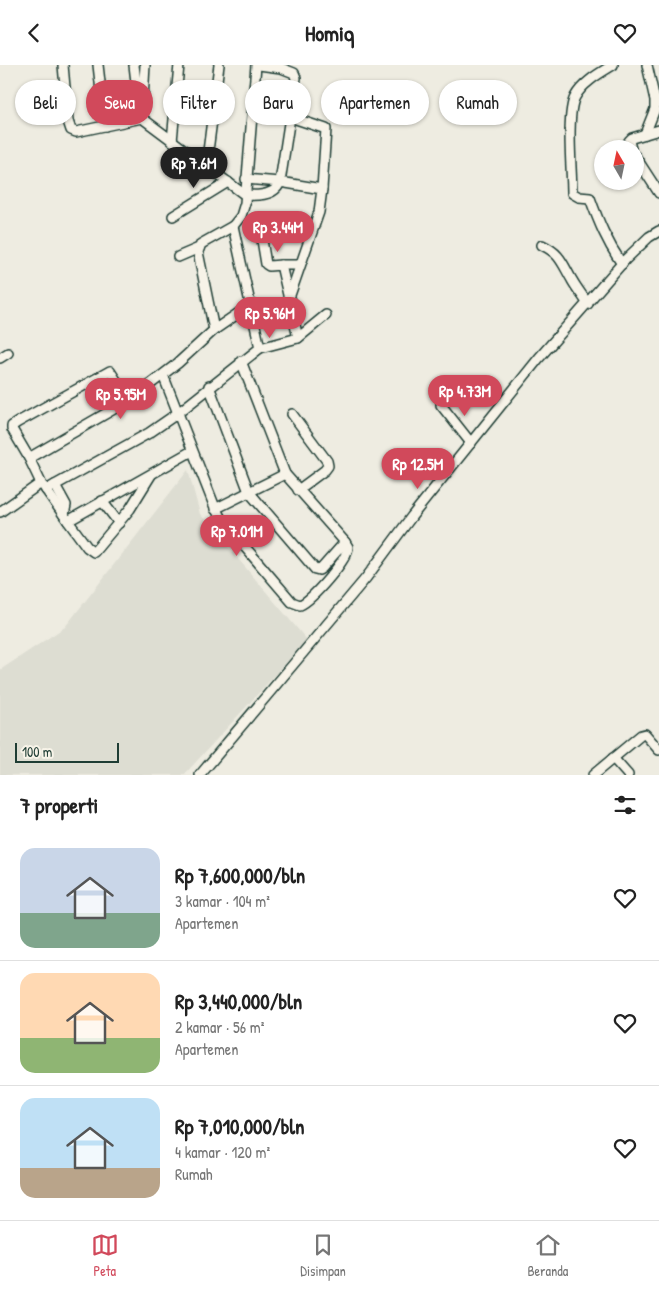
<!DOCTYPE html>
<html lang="id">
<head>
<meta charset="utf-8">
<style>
	:root { --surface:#fff; --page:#f6f6f6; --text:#222; --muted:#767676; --line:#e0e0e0; --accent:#d1495b }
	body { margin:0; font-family:"Patrick Hand",sans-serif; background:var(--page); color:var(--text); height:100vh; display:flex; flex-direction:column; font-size:19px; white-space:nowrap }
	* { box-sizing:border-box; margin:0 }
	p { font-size:16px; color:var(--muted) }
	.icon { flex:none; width:28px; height:28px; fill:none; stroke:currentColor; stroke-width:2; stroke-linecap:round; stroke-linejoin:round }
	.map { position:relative; height:710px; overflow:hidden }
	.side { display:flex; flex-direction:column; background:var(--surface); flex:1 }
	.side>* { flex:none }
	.top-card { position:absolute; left:15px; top:15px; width:630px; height:45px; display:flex; gap:10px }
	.needle { width:32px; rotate:351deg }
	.fabs { position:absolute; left:594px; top:75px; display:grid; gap:10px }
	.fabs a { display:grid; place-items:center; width:50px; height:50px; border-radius:50%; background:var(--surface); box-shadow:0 1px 4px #0004; font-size:25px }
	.scale { position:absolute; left:15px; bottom:12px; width:104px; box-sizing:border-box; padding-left:5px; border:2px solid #1f3d34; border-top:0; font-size:14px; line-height:18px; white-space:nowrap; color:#1f3d34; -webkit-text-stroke:4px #f7f3e8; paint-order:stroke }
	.price { position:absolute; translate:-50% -42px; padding:0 11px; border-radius:18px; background:var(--accent); color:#fff; font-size:16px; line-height:32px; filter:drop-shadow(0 1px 2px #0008) }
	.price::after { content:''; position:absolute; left:50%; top:30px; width:15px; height:11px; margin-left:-8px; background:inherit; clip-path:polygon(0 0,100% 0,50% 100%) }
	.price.selected { background:#222; color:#fff }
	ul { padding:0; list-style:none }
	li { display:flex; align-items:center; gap:15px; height:125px; padding:0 20px }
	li+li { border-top:1px solid var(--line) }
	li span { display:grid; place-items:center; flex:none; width:140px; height:100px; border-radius:15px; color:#555 }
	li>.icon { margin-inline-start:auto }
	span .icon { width:60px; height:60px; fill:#fffc; stroke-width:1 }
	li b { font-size:21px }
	h2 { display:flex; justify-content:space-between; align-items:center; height:60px; padding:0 20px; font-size:21px }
	.pill { padding:0 18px; border-radius:22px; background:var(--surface); box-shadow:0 1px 4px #0004; font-size:18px; line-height:45px }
	.pill.selected { background:var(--accent); color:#fff }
	header { display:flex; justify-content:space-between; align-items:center; height:65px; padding:0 20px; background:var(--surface); font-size:22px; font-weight:700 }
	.menu { display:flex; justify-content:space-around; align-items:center; height:70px; border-top:1px solid var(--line); background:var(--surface); font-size:14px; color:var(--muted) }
	.menu a { display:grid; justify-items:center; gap:2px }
	.menu .selected { color:var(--accent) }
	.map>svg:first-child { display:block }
	.built { fill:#ddddd2 }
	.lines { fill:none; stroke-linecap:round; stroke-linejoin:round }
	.minor-casing { stroke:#1f3d34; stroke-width:12 }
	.minor { stroke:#f7f3e8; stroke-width:9 }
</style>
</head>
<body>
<header><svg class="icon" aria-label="back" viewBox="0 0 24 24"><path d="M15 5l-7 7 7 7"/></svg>Homiq<svg class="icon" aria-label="heart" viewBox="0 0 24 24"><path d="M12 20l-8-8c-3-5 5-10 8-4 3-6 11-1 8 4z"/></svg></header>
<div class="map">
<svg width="659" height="710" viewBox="0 0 659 710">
	<rect width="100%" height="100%" fill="#eeece1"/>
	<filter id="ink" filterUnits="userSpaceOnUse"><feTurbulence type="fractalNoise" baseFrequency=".02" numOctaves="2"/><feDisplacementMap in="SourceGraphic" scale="10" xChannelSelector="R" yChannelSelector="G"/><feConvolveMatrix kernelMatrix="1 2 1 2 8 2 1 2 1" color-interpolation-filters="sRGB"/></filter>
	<g filter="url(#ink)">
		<path class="built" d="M 188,405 L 200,449 L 307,575 L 184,710 L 0,710 L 0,605 L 65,562 Z"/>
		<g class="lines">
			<g class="minor-casing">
				<g id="minor">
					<path d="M 63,0 L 68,56 L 71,65 L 76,67 L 142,53"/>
					<path d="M 98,0 L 105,61"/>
					<path d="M 134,0 L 136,17 L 142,27"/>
					<path d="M 145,0 L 142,53 L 245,130 C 258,131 276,130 280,117 L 296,13 L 294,8 L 281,3 L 259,0"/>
					<path d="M 613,0 C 600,8 582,18 575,32 C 566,49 572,107 572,128 L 579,132 L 590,133 C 599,158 607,177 622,199"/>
					<path d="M 290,52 L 326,64 L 322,124"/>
					<path d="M 645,69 L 655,44 L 655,35 L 647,0"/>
					<path d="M 172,76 L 179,0"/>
					<path d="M 631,84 L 629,76 L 632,73 L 659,65"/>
					<path d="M 635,91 L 659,128"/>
					<path d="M 206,102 L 219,0"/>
					<path d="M 246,114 L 280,117 L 322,124 L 319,147 L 289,233"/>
					<path d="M 173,151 L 228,117"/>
					<path d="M 542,180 C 561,189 562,198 572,215 C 577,224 583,231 588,239"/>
					<path d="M 178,192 L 199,183"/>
					<path d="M 281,200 L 300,200"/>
					<path d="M 214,265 L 198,187 L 201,179 L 233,161"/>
					<path d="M 298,273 L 326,250"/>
					<path d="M 260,283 L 298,273 L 281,200 L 269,201 L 266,199 L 261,169 C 272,159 299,162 313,163"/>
					<path d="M 0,293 L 8,288"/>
					<path d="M 163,310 L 214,440 L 221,454 L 292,537 L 300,540 C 312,535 348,494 348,482 L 345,477"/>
					<path d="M 209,321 L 249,427 L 315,504 L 319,505 L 322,503 L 345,477 L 285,409 L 241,296"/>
					<path d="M 441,340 L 471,378"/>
					<path d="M 292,349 L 327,396 L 328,401 L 325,405 L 298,425"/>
					<path d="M 29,393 L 12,364 L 12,361 L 18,357 L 110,306 L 129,335"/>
					<path d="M 55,420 L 66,440 L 64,450"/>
					<path d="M 44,422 L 68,456 L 192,386"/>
					<path d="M 46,425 L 149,368 L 178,348 L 260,283 L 233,161 L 241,151 L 245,138 L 256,0"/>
					<path d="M 102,436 L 119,458"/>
					<path d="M 215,444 L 285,409"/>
					<path d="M 0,447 L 41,418 L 29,393 L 131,334 L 178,298 L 214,265 L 249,241"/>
					<path d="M 68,456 L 87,482 L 94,487 L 130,444 L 151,410"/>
					<path d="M 613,693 L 628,710"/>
					<path d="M 200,710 L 366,513 L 412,451 L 539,293 L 625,195 L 649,172 L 659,166"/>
					<path d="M 593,710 L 641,670 L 645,669 L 659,685"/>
				</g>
			</g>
			<use href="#minor" class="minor"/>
		</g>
	</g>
</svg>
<div class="fabs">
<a><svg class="needle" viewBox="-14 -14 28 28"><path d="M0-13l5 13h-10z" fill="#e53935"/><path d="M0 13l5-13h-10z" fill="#767676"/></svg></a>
</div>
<div class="scale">100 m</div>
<b class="price selected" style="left:194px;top:124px">Rp 7.6M</b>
<b class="price" style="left:278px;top:188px">Rp 3.44M</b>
<b class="price" style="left:270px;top:274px">Rp 5.96M</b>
<b class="price" style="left:465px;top:352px">Rp 4.73M</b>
<b class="price" style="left:121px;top:355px">Rp 5.95M</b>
<b class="price" style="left:418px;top:425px">Rp 12.5M</b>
<b class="price" style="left:237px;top:492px">Rp 7.01M</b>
<div class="top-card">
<a class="pill">Beli</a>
<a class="pill selected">Sewa</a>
<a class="pill">Filter</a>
<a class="pill">Baru</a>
<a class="pill">Apartemen</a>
<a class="pill">Rumah</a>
</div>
</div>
<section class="side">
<h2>7 properti<svg class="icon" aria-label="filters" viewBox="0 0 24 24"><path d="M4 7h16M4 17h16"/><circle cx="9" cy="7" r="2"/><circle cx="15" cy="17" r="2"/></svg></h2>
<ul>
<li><span style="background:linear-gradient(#c9d6e8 65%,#7fa58c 0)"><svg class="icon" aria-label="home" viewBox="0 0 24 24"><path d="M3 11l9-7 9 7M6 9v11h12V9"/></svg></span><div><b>Rp 7,600,000/bln</b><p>3 kamar · 104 m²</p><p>Apartemen</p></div><svg class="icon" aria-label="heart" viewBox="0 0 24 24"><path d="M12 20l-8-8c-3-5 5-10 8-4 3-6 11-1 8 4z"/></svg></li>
<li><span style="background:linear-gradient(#ffd9b3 65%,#8fb573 0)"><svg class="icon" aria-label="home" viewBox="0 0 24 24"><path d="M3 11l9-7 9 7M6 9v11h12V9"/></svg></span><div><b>Rp 3,440,000/bln</b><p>2 kamar · 56 m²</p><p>Apartemen</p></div><svg class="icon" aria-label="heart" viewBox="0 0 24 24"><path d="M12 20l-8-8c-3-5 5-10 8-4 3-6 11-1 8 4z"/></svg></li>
<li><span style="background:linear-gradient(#bfe0f5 70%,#b9a48a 0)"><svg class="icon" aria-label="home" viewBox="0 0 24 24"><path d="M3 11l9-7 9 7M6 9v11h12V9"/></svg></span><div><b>Rp 7,010,000/bln</b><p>4 kamar · 120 m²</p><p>Rumah</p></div><svg class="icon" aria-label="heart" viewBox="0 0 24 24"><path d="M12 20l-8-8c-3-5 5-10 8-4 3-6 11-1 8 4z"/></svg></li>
</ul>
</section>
<nav class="menu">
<a class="selected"><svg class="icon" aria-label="map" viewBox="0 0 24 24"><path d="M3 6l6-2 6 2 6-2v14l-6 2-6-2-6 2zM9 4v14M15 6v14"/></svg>Peta</a>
<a><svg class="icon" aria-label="saved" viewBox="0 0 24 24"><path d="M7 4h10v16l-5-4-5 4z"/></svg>Disimpan</a>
<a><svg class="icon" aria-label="home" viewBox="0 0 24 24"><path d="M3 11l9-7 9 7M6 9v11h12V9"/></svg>Beranda</a>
</nav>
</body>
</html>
